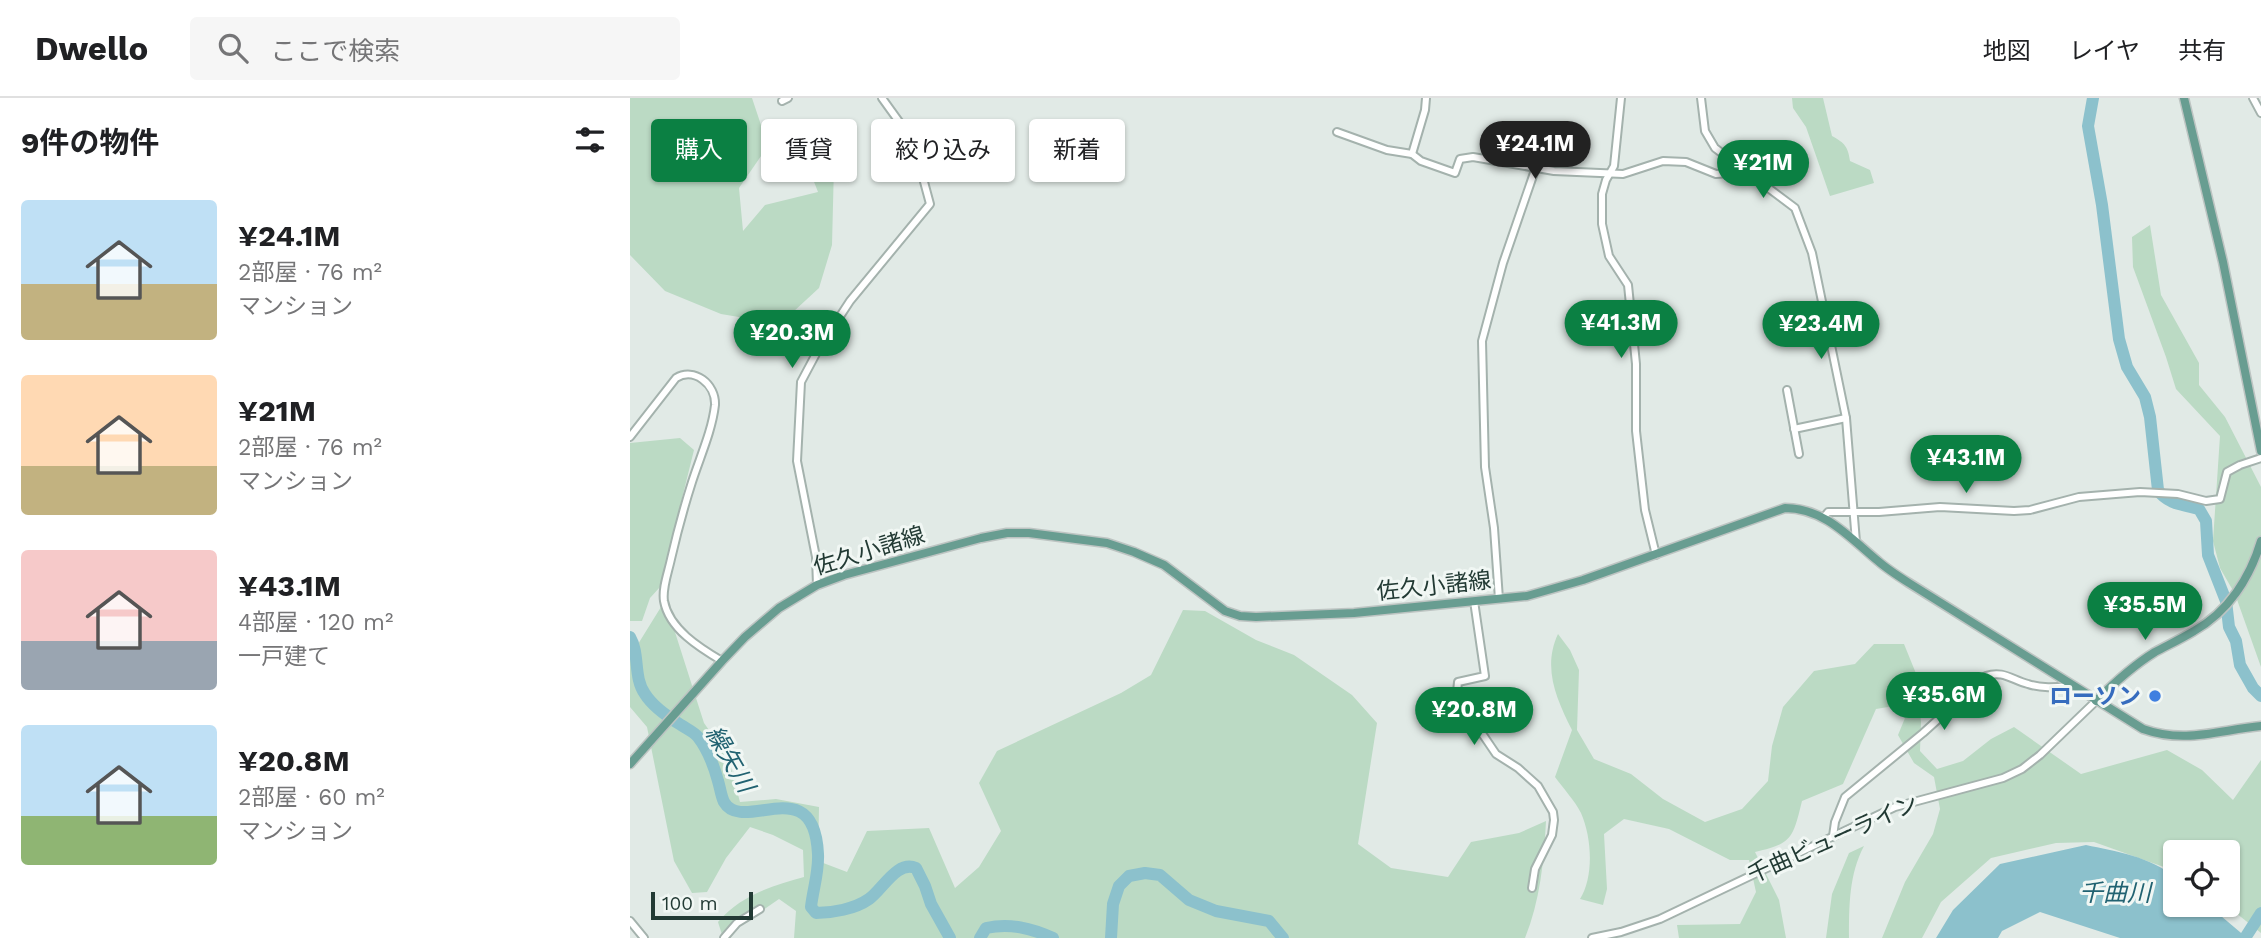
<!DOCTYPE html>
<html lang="ja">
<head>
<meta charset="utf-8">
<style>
	:root { --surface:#fff; --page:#f6f6f6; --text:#202124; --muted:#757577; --line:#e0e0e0; --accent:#0b8043 }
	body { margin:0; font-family:"Work Sans","Noto Sans JP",sans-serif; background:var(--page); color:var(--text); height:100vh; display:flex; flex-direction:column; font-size:26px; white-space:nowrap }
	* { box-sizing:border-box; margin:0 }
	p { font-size:23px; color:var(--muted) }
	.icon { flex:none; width:38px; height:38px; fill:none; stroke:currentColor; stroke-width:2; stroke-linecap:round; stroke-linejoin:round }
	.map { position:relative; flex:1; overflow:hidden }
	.side { display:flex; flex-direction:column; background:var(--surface); width:630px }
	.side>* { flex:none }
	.banner { position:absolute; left:21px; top:21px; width:665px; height:63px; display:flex; gap:14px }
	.controls { position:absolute; left:1533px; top:742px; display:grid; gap:14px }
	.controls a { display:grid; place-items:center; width:77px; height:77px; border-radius:7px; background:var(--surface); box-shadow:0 2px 5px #0004; font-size:35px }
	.scale { position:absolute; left:21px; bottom:18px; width:102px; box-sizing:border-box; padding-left:7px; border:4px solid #223a34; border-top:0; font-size:19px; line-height:24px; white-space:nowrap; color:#223a34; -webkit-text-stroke:5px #f1f7f4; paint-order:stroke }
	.price { position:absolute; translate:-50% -60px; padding:0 16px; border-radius:24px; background:var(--accent); color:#fff; font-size:23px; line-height:46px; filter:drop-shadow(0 2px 4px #0008) }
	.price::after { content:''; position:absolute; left:50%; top:42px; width:21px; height:16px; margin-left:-10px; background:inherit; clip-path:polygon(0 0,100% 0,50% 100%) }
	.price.selected { background:#222; color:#fff }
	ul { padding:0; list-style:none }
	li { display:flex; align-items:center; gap:21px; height:175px; padding:0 21px }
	li span { display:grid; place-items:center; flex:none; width:196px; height:140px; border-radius:7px; color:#555 }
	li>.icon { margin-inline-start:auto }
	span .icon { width:84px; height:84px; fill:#fffc; stroke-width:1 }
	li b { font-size:30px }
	h2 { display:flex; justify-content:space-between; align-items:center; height:84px; padding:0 21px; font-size:30px }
	.pill { padding:0 24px; border-radius:7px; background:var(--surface); box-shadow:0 2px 5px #0004; font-size:24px; line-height:63px }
	.pill.selected { background:var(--accent); color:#fff }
	header { display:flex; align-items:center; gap:42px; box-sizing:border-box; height:98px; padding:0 35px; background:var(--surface); border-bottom:2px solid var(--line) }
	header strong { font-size:33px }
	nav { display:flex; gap:38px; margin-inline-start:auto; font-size:24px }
	.search { width:490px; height:63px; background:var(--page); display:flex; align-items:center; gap:18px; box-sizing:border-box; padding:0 24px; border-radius:7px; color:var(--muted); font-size:26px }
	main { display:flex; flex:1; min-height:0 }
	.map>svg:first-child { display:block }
	.green { fill:#bbdac4 }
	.water { fill:#8cc1cc }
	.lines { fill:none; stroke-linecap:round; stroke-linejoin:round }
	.river { stroke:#8cc1cc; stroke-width:12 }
	.minor-casing { stroke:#a4b2ad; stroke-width:10 }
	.major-casing { stroke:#bdc4c2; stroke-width:11 }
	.minor { stroke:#fff; stroke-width:6 }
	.major { stroke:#689d91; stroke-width:8 }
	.shop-dot { fill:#3f7fe0; stroke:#f1f7f4; stroke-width:2.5 }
	.labels { text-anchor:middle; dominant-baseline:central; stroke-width:6; stroke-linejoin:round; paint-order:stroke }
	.street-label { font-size:23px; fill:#223a34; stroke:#f1f7f4 }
	.shop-label { font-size:23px; font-weight:bold; fill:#366cbe; stroke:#f1f7f4; text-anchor:end }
	.water-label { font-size:24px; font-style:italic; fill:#216271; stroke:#f1f7f4 }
</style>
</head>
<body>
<header>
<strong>Dwello</strong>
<div class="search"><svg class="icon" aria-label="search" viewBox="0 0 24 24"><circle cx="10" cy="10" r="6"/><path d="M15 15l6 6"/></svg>ここで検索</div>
<nav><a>地図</a><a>レイヤ</a><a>共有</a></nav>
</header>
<main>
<section class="side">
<h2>9件の物件<svg class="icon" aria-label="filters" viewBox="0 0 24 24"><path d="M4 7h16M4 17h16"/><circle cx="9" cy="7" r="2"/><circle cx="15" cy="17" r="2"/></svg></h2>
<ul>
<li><span style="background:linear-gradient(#bfe0f5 60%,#c2b280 0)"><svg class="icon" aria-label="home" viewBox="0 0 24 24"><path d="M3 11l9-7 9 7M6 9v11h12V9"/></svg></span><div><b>¥24.1M</b><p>2部屋 · 76 m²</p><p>マンション</p></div></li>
<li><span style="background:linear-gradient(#ffd9b3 65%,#c2b280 0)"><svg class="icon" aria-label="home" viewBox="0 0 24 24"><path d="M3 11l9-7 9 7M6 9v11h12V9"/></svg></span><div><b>¥21M</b><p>2部屋 · 76 m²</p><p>マンション</p></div></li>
<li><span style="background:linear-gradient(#f6c9c9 65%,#9aa5b1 0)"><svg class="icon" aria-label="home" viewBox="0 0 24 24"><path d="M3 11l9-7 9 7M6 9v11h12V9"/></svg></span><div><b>¥43.1M</b><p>4部屋 · 120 m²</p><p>一戸建て</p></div></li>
<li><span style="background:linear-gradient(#bfe0f5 65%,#8fb573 0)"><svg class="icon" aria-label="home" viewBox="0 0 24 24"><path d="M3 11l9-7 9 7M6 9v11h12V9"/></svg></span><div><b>¥20.8M</b><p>2部屋 · 60 m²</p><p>マンション</p></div></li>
</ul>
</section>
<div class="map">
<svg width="1631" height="840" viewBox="0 0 1631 840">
	<rect width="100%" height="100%" fill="#e1eae6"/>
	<g class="green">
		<path d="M 0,0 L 122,0 L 138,48 L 109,90 L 113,133 L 135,107 L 188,94 L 168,43 L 183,42 L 204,67 L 202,147 L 189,190 L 150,226 L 91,216 L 35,193 L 0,157 Z"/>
		<path d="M 1162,0 L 1193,0 L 1202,38 C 1215,45 1218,49 1220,63 L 1240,72 L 1244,85 L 1200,98 L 1176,29 L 1163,10 Z"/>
		<path d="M 1520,127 L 1531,197 L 1569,265 L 1569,287 L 1595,319 L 1631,389 L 1631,569 L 1605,496 L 1590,470 L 1583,443 L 1590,338 L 1546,291 L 1536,259 L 1503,169 L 1502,139 Z"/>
		<path d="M 50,340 L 64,352 L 30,489 L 20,500 L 12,523 L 0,523 L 0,345 Z"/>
		<path d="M 31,509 L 44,531 L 74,625 L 98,659 L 110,704 L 146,701 L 189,709 L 188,763 L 217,774 L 237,733 L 299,730 L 325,790 L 349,769 L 371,733 L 349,685 L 367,653 L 491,595 L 521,577 L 553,512 L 575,513 L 626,542 L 664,557 L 722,597 L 747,625 L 728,746 L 761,770 L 818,779 L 841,744 L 889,735 L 916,723 C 914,763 910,803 895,840 L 164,840 L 166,813 L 149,801 L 93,840 L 88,824 C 111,797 142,788 174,779 L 173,752 L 143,737 L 120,729 L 96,760 L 77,794 L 62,795 L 44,763 L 17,629 L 0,609 L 0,559 Z"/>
		<path d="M 928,536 L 940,552 L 949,572 L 947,632 L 964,661 L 1001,676 L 1033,701 L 1075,724 L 1112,711 L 1138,683 L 1142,648 L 1153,609 L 1184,573 L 1225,566 L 1244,546 L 1274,546 L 1287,578 L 1291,624 L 1290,653 L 1307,671 L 1333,663 L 1361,641 L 1384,629 L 1451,676 L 1537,652 L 1572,672 L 1603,702 L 1631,662 L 1631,835 L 1596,807 L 1598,754 L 1545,754 L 1545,773 L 1464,744 L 1426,745 L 1361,760 L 1311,804 L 1292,840 L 1252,840 L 1275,784 L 1303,736 L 1310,711 L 1304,679 L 1284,665 L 1268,637 L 1275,620 L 1264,608 L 1246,611 L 1213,686 L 1172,703 C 1163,740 1162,746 1125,754 L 1149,802 L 1156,840 L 1049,840 L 1047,827 L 1110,826 L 1126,794 L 1119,762 L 1100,762 L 1039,731 L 994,721 L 974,736 L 977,791 L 973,807 L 950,801 C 964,779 962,740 951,715 C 945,703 933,690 925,679 L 942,632 C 927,602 912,570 928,536 Z"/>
		<path d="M 1234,748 C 1219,776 1219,808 1219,840 L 1196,840 L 1202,796 L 1219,755 Z"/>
	</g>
	<path class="water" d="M 1456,747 C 1485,753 1521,759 1545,779 L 1545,807 L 1578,807 L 1617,840 L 1490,840 L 1410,814 L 1372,833 L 1368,840 L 1306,840 L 1323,812 L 1370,766 Z"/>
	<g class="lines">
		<g class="river">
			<path d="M 1463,0 L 1458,28 L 1472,107 L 1489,241 L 1497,269 L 1515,299 L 1520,319 L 1528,392 C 1537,406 1554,407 1569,411 L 1576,423 L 1578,457 L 1596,503 L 1599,529 L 1606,543 L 1610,567 L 1623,590 L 1631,598"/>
			<path d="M 0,539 C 10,556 3,579 15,596 C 23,609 38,619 51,627 C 57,631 64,634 68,639 C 78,652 84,668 88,683 C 90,689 91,698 94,704 C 113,737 184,671 188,756 C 189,774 183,791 181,809 L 186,815 C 202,815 225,811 239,801 C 253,791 267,762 286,770 L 295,788 L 301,806 L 320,840"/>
			<path d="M 350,840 L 356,830 C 380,825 401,830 423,840"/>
			<path d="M 481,840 L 483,806 L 489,788 L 499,778 L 515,775 L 530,777 L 559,802 L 586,813 L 639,823 L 653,840"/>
			<path d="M 1615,840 L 1631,815"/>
		</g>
		<g class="minor-casing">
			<g id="minor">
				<path d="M 991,0 L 984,68 L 976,82 L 972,96 L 972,126 L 979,158 L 998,187 L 1006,266 L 1006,333 L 1015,412 L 1026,457"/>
				<path d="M 1071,0 L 1075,33 L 1085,50 L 1165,110 L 1182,155 L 1216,320 L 1226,444"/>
				<path d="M 1623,0 L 1631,15"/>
				<path d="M 152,3 L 158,0"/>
				<path d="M 707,34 L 757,52 L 782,56 L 791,63 L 825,75 L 830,61 L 843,59 L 924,73 L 993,76 L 1033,63 L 1056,64 L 1086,76 L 1116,74"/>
				<path d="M 782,56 L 795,12 L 796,0"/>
				<path d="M 1157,292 L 1169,356"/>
				<path d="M 1164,331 L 1216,320"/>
				<path d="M 0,339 L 46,280 C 64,269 86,286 85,307 C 82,333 70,359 62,384 C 54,409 47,435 41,461 C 38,475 32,490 34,503 C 39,531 70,550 92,563"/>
				<path d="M 1194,419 L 1198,414 L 1249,414 L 1310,409 L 1384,413 L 1400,412 L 1449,399 L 1510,394 L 1548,396 L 1576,403 L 1590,401 L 1597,374 L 1610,367 L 1631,360"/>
				<path d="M 187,487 L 186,459 L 167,363 L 171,284 L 188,252 L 220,203 L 300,106 L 283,43 L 252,0"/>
				<path d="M 869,501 L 864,430 L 855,369 L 852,243 L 873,165 L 906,69"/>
				<path d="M 844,503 L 855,578 L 828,584 L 827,594 L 830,603 L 866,656 L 888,670 L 908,688 L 923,714 L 924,722 L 922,737 L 905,771 L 902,790"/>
				<path d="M 1203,738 L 1205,724 L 1215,699 L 1293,635 L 1356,578 C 1373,572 1382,582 1398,586 C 1412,591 1429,589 1443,588"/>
				<path d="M 0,823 L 14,840"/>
				<path d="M 94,840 L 107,825 L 130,811"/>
				<path d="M 962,840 L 991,834 L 1030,821 L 1265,709 L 1373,680 L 1392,671 L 1410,657 L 1466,603"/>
			</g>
		</g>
		<g class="major-casing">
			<g id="major">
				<path d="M 1554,0 L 1593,164 L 1631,353"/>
				<path d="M 1466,603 C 1484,585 1504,567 1525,554 C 1538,547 1551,541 1564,533 C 1598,514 1620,480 1631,443"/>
				<path d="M 0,666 L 92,563 L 115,539 L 149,510 L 187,487 L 214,477 L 351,440 L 377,435 L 399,435 L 477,445 L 504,454 L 534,467 L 595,513 L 610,518 L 626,519 L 724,515 L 897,498 L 953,482 L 1155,410 C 1194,410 1219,439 1248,463 C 1257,471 1268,478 1279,485 L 1513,631 C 1555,646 1589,632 1631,628"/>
			</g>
		</g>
		<use href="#minor" class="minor"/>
		<use href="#major" class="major"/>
	</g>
	<circle class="shop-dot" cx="1525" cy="598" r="7"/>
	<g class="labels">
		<g class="street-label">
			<text transform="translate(239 453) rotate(-17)">佐久小諸線</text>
			<text transform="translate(804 488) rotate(-6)">佐久小諸線</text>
			<text transform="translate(1203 741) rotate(-24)">千曲ビューライン</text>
		</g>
		<g class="shop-label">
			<text x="1511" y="598">ローソン</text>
		</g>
		<g class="water-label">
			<text transform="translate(100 661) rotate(60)">繰矢川</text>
			<text x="1485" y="795">千曲川</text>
		</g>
	</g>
</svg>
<div class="controls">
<a><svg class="icon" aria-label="locate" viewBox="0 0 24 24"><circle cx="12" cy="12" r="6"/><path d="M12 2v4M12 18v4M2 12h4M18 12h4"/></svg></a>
</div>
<div class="scale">100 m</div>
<b class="price selected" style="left:905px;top:83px">¥24.1M</b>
<b class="price" style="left:1133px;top:102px">¥21M</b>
<b class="price" style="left:991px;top:262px">¥41.3M</b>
<b class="price" style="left:1191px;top:263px">¥23.4M</b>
<b class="price" style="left:162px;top:272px">¥20.3M</b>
<b class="price" style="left:1336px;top:397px">¥43.1M</b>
<b class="price" style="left:1515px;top:544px">¥35.5M</b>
<b class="price" style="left:1314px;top:634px">¥35.6M</b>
<b class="price" style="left:844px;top:649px">¥20.8M</b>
<div class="banner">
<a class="pill selected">購入</a>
<a class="pill">賃貸</a>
<a class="pill">絞り込み</a>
<a class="pill">新着</a>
</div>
</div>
</main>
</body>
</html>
